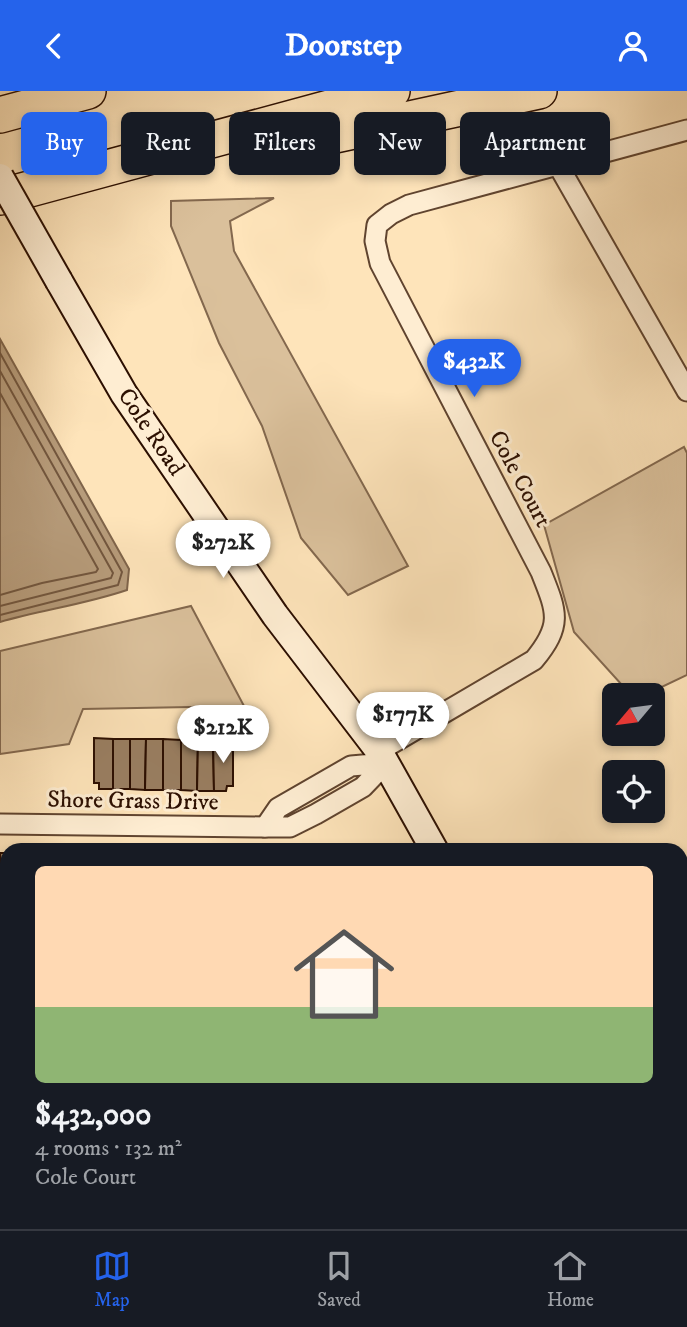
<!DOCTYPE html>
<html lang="en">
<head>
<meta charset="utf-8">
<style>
	:root { --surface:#171b24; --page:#20242c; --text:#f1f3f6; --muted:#9ea1a6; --line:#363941; --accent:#2563eb }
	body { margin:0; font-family:"IM FELL DW Pica",serif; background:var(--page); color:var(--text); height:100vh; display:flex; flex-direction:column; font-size:26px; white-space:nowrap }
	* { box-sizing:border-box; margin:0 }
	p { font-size:23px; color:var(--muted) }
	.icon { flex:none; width:38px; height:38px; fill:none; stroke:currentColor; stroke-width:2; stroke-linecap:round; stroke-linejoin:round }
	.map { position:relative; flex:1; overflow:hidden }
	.sheet { position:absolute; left:0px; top:752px; width:688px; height:387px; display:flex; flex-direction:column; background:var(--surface); border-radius:21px 21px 0 0; box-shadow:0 4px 10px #0003 }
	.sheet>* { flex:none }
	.guide { position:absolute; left:21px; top:21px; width:646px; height:63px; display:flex; gap:14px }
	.needle { width:46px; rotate:241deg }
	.tools { position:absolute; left:602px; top:592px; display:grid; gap:14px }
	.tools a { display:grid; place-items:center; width:63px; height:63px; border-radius:10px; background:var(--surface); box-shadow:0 4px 10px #0003; font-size:35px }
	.price { position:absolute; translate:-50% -60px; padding:0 16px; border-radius:24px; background:#fff; color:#222; font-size:23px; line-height:46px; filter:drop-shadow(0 2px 4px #0008) }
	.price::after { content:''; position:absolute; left:50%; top:42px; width:21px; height:16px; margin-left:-10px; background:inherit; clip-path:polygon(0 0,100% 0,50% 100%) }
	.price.on { background:var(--accent); color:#fff }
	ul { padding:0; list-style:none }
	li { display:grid; align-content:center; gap:14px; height:371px; padding:0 35px }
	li+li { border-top:2px solid var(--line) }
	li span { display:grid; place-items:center; height:217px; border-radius:10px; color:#555 }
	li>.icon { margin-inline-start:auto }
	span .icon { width:126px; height:126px; fill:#fffc; stroke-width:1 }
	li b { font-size:30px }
	.tag { padding:0 24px; border-radius:10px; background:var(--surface); box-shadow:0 4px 10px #0003; font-size:24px; line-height:63px }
	.tag.on { background:var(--accent); color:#fff }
	header { display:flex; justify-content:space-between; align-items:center; height:91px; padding:0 35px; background:var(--accent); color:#fff; font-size:32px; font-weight:700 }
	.dock { display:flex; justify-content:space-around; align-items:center; height:98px; border-top:2px solid var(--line); background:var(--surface); font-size:19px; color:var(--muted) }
	.dock a { display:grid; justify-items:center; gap:4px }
	.dock .on { color:var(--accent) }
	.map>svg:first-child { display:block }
	.green { fill:#dac09b; stroke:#83684e; stroke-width:2 }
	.water { fill:#b79c7b; stroke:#7f644a; stroke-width:2 }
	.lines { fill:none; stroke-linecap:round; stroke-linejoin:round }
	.shore { stroke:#72563e; stroke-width:2 }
	.building { fill:#997e61; stroke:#2c0f01; stroke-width:2 }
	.street-casing { stroke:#60442f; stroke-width:23 }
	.secondary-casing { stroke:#2c0f01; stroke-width:30 }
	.highway-casing { stroke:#2c0f01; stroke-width:38 }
	.street { stroke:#feedd2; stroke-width:19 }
	.secondary { stroke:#feedd2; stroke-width:26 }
	.highway { stroke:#fee4ba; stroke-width:35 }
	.secondary-bridge-casing { stroke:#2c0f01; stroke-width:30; stroke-linecap:butt }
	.secondary-bridge { stroke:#feedd2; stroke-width:26 }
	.labels { text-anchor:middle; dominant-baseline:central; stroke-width:6; stroke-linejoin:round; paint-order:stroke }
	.street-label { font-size:24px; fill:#2c0f01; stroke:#feedd2 }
</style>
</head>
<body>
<header><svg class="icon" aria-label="back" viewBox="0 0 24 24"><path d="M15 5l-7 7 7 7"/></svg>Doorstep<svg class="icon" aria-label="person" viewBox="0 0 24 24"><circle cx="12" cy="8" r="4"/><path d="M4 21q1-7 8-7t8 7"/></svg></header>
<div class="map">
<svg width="687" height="1138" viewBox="0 0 687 1138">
	<rect width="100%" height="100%" fill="#fee4ba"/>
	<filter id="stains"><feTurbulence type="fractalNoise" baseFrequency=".00286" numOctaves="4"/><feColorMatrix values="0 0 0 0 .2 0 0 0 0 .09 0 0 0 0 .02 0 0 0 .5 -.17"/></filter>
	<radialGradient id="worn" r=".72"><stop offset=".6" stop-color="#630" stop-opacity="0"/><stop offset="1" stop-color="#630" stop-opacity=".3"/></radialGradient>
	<g class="green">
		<path d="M 274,107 L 230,130 L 234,160 L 408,475 L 348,504 L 301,447 L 262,335 L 219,252 L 171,135 L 171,110 Z"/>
		<path d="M 684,356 L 687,362 L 687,584 L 645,604 L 631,604 L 574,541 L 544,434 Z"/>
		<path d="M 191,515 L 244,615 L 83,618 L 69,653 L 0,663 L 0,560 Z"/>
		<path d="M 7,950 L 7,1046 L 0,1046 L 0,955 Z"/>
	</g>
	<g class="water">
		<path d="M 0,248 L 129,478 L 127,499 C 86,513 42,519 0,531 Z"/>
		<path d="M 0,850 L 7,851 L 7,906 L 0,912 Z"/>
	</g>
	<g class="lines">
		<g class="shore">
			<path d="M 0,262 L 122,481 L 118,494 L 0,524"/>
			<path d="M 0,280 L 113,482 L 111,487 L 0,515"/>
			<path d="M 0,302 L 98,478 L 96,481 L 42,492 L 0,504"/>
		</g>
	</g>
	<g class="building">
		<path d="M 94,647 L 113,648 L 113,698 L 99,698 L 99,692 L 94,692 Z"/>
		<rect x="113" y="648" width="17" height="50"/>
		<path d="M 130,648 L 146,648 L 145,699 L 130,698 Z"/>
		<path d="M 146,648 L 163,648 L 163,699 L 145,699 Z"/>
		<path d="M 163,648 L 181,649 L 181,699 L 163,699 Z"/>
		<path d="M 181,649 L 198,649 L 197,700 L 181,699 Z"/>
		<path d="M 198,649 L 213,650 L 214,700 L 197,700 Z"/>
		<path d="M 213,650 L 233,650 L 233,695 L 227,695 L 226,700 L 214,700 Z"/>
		<rect x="0" y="762" width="7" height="51"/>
		<path d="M 0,1066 L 7,1067 L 7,1117 L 0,1117 Z"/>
		<path d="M 357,1132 L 378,1132 L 376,1138 L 354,1138 Z"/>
		<path d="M 378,1132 L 396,1132 L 394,1138 L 376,1138 Z"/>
		<path d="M 396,1132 L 415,1132 L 412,1138 L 394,1138 Z"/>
		<path d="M 415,1132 L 433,1132 L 430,1138 L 412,1138 Z"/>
		<path d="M 433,1132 L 444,1132 L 450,1135 L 448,1138 L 430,1138 Z"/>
	</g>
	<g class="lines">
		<g class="street-casing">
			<g id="street">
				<path d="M 558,74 L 687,300"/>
				<path d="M 379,660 L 534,569 C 563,534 557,521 541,481 L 380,172 L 375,150 L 377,134 L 391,123 L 409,114 L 687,39"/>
				<path d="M 386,672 L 363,696 L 316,723 L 290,736 L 265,736 L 278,717 L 351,675 Z"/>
				<path d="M 0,733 L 265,736"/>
				<path d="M 681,823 L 687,815"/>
			</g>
		</g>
		<g class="secondary-casing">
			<g id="secondary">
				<path d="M 59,190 L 124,303 L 275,524 L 379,660 L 435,760"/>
				<path d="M 570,1132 L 571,1138"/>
			</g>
		</g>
		<g class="highway-casing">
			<g id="highway">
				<path d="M 0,24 L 88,0"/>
				<path d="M 262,53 L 331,45 L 539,0"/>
				<path d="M 0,106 L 392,0"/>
			</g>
		</g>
		<use href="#street" class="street"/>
		<use href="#secondary" class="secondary"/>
		<use href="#highway" class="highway"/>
		<g class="secondary-bridge-casing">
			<path id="secondary-bridge" d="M 0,86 L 59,190"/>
		</g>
		<use href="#secondary-bridge" class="secondary-bridge"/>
	</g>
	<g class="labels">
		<g class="street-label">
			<text transform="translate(151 341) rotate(56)">Cole Road</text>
			<text transform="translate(520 388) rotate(62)">Cole Court</text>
			<text transform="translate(133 710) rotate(1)">Shore Grass Drive</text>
		</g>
	</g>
	<rect width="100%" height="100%" filter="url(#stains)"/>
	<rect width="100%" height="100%" fill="url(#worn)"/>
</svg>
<div class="tools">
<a><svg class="needle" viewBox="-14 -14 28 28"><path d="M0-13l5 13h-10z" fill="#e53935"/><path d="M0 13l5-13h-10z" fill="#9ea1a6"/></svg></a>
<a><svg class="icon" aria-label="locate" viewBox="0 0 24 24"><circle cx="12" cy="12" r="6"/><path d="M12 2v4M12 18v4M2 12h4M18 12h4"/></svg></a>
</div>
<b class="price on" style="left:474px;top:308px">$432K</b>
<b class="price" style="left:223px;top:489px">$272K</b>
<b class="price" style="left:403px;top:661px">$177K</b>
<b class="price" style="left:223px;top:674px">$212K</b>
<div class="guide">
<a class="tag on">Buy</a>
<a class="tag">Rent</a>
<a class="tag">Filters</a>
<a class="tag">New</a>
<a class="tag">Apartment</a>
</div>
<section class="sheet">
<ul>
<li><span style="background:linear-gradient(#ffd9b3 65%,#8fb573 0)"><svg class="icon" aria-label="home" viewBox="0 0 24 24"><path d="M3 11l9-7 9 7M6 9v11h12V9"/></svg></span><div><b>$432,000</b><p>4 rooms · 132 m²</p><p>Cole Court</p></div></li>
</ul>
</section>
</div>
<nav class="dock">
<a class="on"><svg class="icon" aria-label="map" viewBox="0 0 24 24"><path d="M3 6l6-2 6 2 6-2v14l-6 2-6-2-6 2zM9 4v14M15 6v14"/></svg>Map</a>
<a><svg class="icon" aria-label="saved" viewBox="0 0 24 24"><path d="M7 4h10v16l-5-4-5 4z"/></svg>Saved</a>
<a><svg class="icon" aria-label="home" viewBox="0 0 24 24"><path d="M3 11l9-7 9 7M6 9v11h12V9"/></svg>Home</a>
</nav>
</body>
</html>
